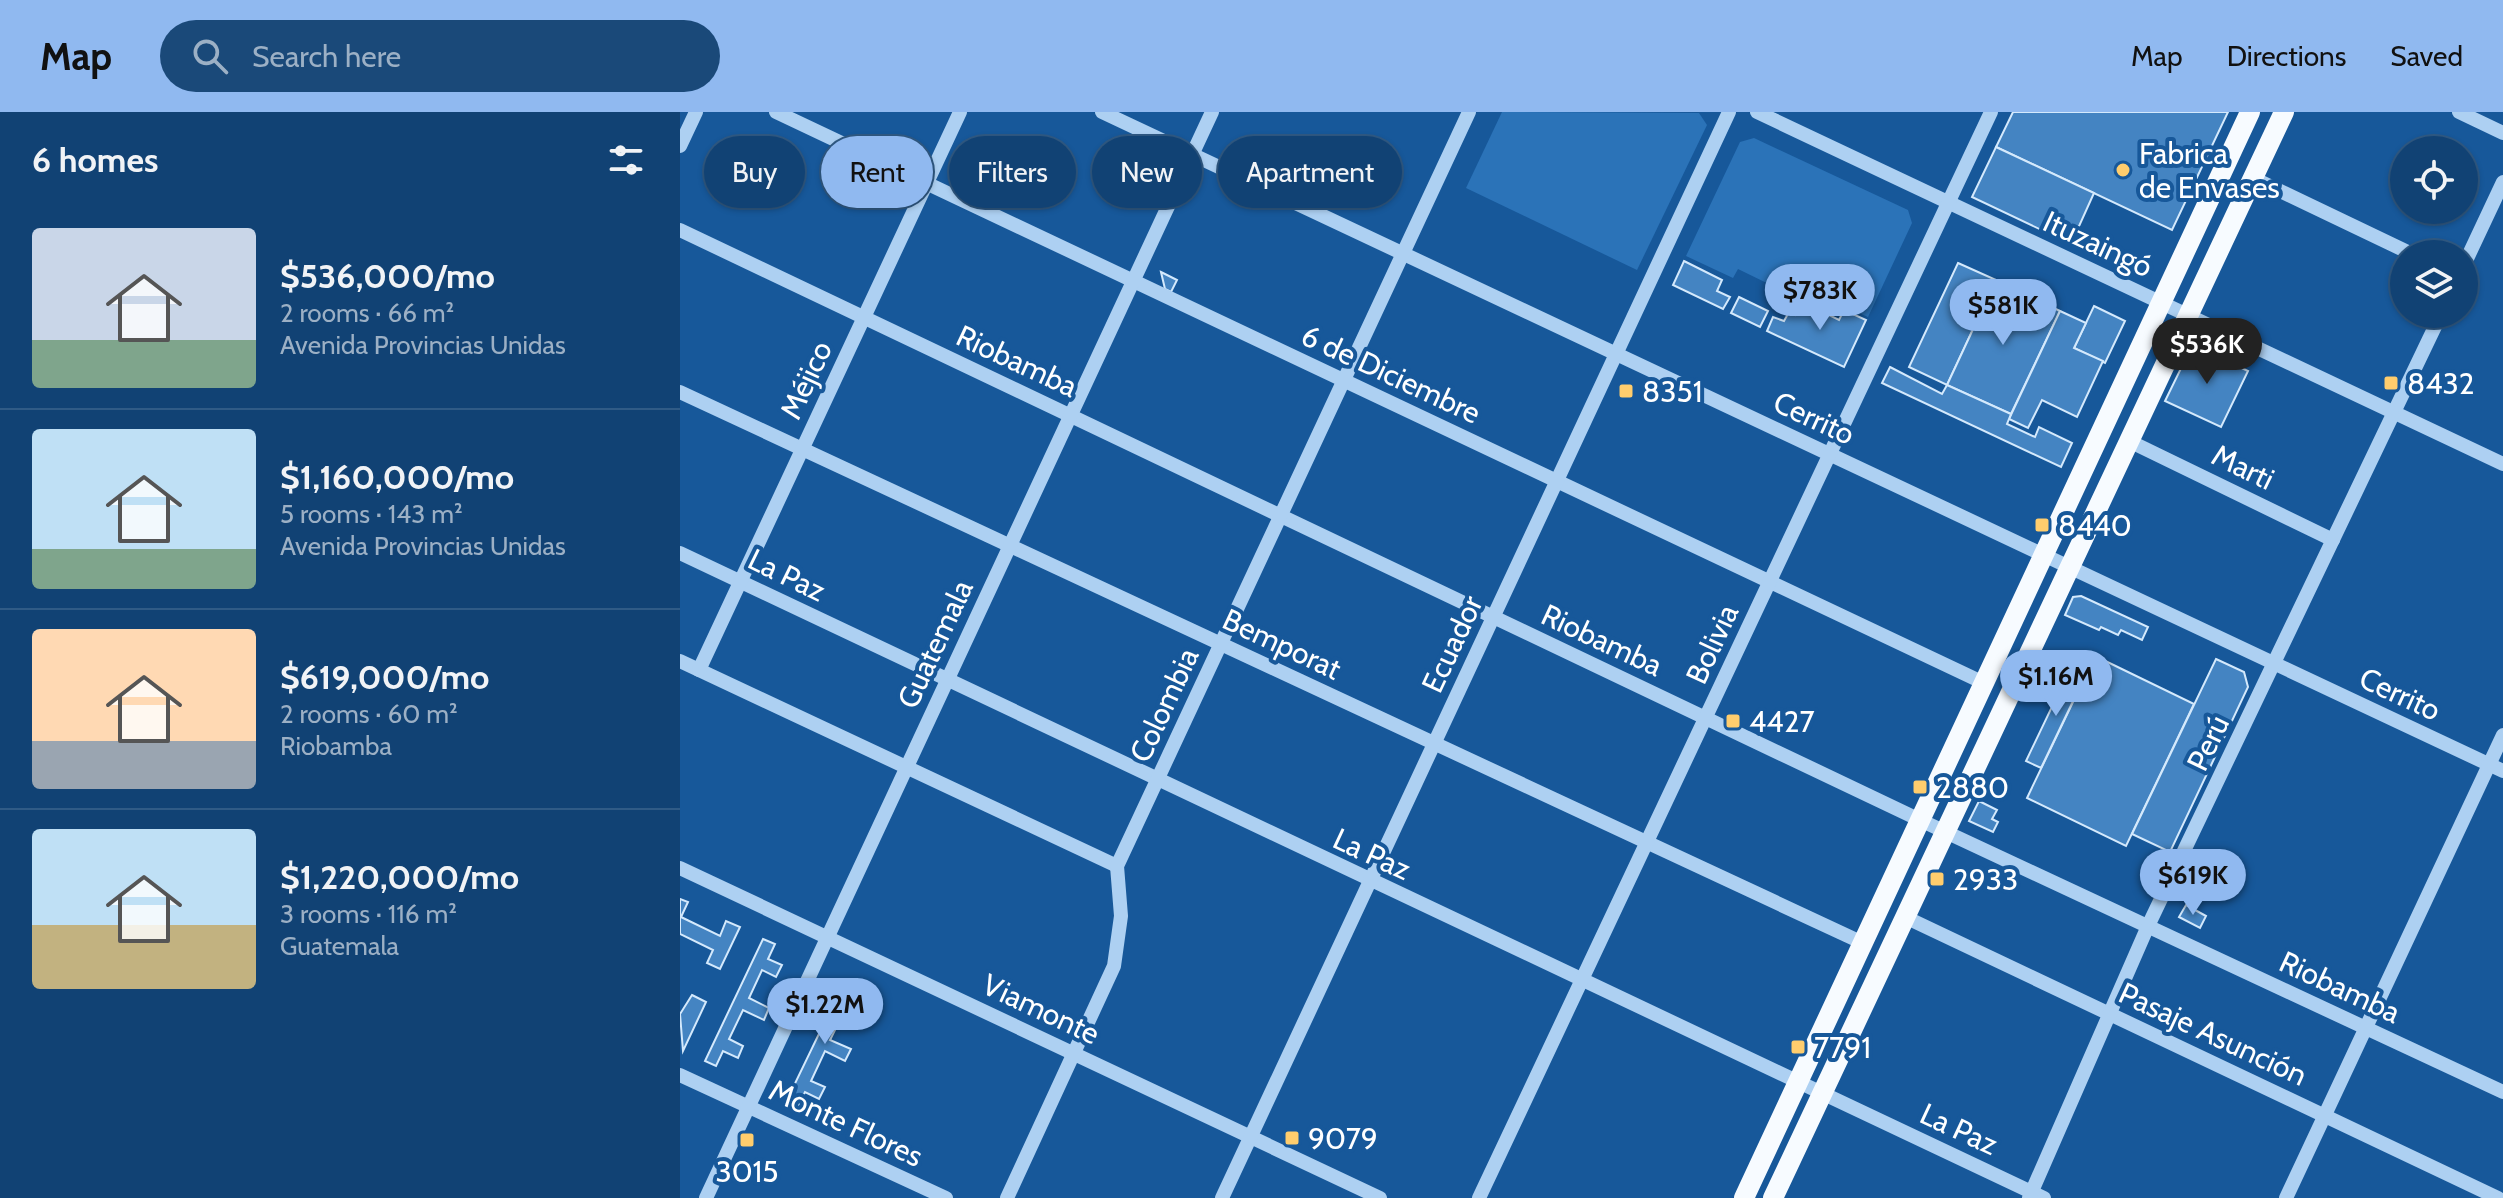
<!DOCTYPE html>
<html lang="en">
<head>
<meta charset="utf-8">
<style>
	:root { --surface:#114274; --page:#1a4979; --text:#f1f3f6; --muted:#9cb0c5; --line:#305b86; --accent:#90b9f0 }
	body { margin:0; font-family:Cabin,sans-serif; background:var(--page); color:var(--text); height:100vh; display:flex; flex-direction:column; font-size:30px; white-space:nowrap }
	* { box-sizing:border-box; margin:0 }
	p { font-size:26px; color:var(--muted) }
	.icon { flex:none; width:44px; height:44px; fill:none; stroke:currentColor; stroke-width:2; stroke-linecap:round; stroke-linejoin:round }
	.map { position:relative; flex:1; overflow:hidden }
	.panel { display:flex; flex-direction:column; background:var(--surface); width:680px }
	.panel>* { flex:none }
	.banner { position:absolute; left:24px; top:24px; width:760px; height:72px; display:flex; gap:16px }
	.tools { position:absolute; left:1710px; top:24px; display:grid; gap:16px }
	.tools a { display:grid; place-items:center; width:88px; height:88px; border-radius:50%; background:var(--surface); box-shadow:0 2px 6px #0004,0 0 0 2px var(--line); font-size:40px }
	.price { position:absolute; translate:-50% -68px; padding:0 18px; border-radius:28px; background:var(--accent); color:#111; font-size:26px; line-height:52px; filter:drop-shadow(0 2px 4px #0008) }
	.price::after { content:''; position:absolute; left:50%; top:48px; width:24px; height:18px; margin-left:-12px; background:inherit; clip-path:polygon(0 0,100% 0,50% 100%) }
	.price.current { background:#222; color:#fff }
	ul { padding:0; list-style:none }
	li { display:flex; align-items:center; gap:24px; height:200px; padding:0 32px }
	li+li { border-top:2px solid var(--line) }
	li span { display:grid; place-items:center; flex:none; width:224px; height:160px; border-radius:8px; color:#555 }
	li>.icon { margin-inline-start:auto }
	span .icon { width:96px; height:96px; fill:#fffc; stroke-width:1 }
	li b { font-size:34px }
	h2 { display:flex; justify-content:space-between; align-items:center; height:96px; padding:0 32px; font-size:34px }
	.chip { padding:0 28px; border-radius:36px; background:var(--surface); box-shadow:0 2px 6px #0004,0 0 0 2px var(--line); font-size:28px; line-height:72px }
	.chip.current { background:var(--accent); color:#111 }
	header { display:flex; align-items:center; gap:48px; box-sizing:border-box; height:112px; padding:0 40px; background:var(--accent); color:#111 }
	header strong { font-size:38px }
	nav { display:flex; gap:44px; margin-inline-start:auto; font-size:28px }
	.search { width:560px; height:72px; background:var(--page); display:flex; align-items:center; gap:20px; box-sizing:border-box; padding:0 28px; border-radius:44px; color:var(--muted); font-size:30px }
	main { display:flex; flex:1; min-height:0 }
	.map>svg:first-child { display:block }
	.green { fill:#2b73b8 }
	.building { fill:#4484c2; stroke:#d4e9fc; stroke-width:2 }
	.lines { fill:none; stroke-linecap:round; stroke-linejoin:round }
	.minor { stroke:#add0f2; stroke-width:14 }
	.major { stroke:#f7fbff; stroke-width:20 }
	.poi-dot { fill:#ffcd6d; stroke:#17589a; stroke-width:3 }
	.labels { text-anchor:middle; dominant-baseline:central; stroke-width:8; stroke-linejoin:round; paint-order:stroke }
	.poi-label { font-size:30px; fill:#fff; stroke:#17589a; text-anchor:start }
	.street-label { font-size:30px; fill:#fff; stroke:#17589a }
</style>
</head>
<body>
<header>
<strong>Map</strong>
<div class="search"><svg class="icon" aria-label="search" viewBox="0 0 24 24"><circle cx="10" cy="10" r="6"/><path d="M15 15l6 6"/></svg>Search here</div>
<nav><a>Map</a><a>Directions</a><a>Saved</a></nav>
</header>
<main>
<section class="panel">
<h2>6 homes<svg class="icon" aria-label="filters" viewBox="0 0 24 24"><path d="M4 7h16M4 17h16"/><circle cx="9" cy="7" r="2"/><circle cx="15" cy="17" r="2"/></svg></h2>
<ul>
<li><span style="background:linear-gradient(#c9d6e8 70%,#7fa58c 0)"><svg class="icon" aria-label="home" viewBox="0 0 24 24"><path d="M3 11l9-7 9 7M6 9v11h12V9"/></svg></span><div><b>$536,000/mo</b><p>2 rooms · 66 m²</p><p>Avenida Provincias Unidas</p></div></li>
<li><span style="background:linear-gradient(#bfe0f5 75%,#7fa58c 0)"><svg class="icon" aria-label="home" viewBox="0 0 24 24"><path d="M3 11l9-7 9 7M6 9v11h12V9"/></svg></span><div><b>$1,160,000/mo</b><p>5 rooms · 143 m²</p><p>Avenida Provincias Unidas</p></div></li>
<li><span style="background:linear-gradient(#ffd9b3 70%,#9aa5b1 0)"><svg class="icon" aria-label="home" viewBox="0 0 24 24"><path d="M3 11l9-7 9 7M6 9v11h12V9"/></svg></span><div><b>$619,000/mo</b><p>2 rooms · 60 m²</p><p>Riobamba</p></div></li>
<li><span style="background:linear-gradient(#bfe0f5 60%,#c2b280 0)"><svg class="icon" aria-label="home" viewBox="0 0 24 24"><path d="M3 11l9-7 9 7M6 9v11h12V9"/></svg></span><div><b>$1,220,000/mo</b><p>3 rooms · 116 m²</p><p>Guatemala</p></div></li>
</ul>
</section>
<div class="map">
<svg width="1823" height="1086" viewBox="0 0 1823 1086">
	<rect width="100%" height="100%" fill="#17589a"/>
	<g class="green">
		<path d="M 822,0 L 1019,1 L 1027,13 L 957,158 L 786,76 Z"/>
		<path d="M 1074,26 L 1228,98 L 1232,111 L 1188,205 L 1104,168 L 1099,177 L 1058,157 L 1053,166 L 1006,144 L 1060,30 Z"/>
	</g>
	<g class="building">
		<path d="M 1333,0 L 1548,0 L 1492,118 L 1316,35 Z"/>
		<path d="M 1316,35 L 1414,81 L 1391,132 L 1292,85 Z"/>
		<path d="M 1004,149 L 1042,168 L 1037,179 L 1050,185 L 1043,197 L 993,173 Z"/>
		<path d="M 1278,151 L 1316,168 L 1267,273 L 1229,255 Z"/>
		<path d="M 481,160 L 497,168 L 491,180 L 485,177 Z"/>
		<path d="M 1316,168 L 1380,199 L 1331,302 L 1267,273 Z"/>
		<path d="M 1059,185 L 1088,199 L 1080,215 L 1051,201 Z"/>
		<path d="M 1122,190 L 1159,208 L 1164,198 L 1186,208 L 1164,255 L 1087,219 L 1093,205 L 1104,209 L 1109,200 L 1115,203 Z"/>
		<path d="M 1414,194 L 1445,209 L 1425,251 L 1394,236 Z"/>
		<path d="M 1380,199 L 1406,211 L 1394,236 L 1423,249 L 1397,305 L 1362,288 L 1348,316 L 1329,307 Z"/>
		<path d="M 1521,237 L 1568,259 L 1541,315 L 1485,289 L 1508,242 Z"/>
		<path d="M 1210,255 L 1262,282 L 1267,273 L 1331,302 L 1327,312 L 1355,325 L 1359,315 L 1392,331 L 1381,355 L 1202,271 Z"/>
		<path d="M 1401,484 L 1468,515 L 1462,528 L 1441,518 L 1438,523 L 1421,515 L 1419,518 L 1385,503 L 1393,485 Z"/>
		<path d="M 1415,544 L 1514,592 L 1446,734 L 1347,686 Z"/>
		<path d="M 1536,547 L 1564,560 L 1568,575 L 1490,740 L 1452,722 Z"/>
		<path d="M 1391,555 L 1406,562 L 1361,656 L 1346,649 Z"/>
		<path d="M 1299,689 L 1317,698 L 1312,707 L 1318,710 L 1313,720 L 1289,709 Z"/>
		<path d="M 0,787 L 8,790 L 1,805 L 40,824 L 46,809 L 60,815 L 40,857 L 27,851 L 33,838 L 0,822 Z"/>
		<path d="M 1506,793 L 1526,804 L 1520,816 L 1499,805 Z"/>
		<path d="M 83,827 L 95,832 L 88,847 L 102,853 L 96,865 L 82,858 L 69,886 L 89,896 L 84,908 L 63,898 L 49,927 L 63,934 L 58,946 L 43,939 L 36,954 L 25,949 Z"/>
		<path d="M 165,868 L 176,873 L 170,888 L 184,895 L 178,906 L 164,900 L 150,928 L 171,937 L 165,949 L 145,939 L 131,969 L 145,975 L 139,987 L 125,980 L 117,996 L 106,990 Z"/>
		<path d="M 12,883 L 26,890 L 3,939 L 0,902 Z"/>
	</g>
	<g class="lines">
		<g class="minor">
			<path d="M 96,0 L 1304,571"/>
			<path d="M 422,0 L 1823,659"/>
			<path d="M 1077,0 L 1823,352"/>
			<path d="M 1779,0 L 1823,21"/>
			<path d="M 0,34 L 16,0"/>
			<path d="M 1573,66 L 1732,142"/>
			<path d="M 0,118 L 1240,708 L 1823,980"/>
			<path d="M 1784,153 L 1823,70"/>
			<path d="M 0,280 L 1183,831"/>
			<path d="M 1449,329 L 1653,428"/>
			<path d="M 0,441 L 1364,1086"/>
			<path d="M 0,549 L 437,754"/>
			<path d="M 19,558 L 280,0"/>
			<path d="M 0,756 L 700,1086"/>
			<path d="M 1225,805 L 1818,1086"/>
			<path d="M 0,963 L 266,1086"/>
			<path d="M 26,1086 L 532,0"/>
			<path d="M 327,1086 L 434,854 L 441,804 L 437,754 L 789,0"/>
			<path d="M 542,1086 L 1049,0"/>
			<path d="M 799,1086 L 1311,0"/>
			<path d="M 1349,1086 L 1468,814 L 1761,202"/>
			<path d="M 1606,1086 L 1823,623"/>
		</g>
		<g class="major">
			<path d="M 1064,1086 L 1570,0"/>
			<path d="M 1093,1086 L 1604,0"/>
		</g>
	</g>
	<g class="poi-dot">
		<circle cx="1443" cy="58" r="8"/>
		<rect x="1703" y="263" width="16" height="16" rx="4"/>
		<rect x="938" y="271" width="16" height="16" rx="4"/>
		<rect x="1354" y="405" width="16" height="16" rx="4"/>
		<rect x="1045" y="601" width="16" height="16" rx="4"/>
		<rect x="1232" y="667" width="16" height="16" rx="4"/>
		<rect x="1249" y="759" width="16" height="16" rx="4"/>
		<rect x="1110" y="927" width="16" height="16" rx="4"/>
		<rect x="604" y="1018" width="16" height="16" rx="4"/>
		<rect x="59" y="1020" width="16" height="16" rx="4"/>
	</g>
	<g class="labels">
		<g class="poi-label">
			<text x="1459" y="41">Fabrica<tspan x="1459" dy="34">de Envases</tspan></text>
			<text x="1727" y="271">8432</text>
			<text x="962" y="279">8351</text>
			<text x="1378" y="413">8440</text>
			<text x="1069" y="609">4427</text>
			<text x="1256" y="675">2880</text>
			<text x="1273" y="767">2933</text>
			<text x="1134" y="935">7791</text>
			<text x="628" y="1026">9079</text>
			<text x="67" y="1059" text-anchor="middle">3015</text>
		</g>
		<g class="street-label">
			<text transform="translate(1418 132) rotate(25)">Ituzaingó</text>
			<text transform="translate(337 249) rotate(25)">Riobamba</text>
			<text transform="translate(711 262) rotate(25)">6 de Diciembre</text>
			<text transform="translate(126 268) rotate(-65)">Méjico</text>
			<text transform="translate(1134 306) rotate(25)">Cerrito</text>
			<text transform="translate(1563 355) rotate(26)">Marti</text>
			<text transform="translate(107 463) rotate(26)">La Paz</text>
			<text transform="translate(922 528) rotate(25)">Riobamba</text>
			<text transform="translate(255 532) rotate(-65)">Guatemala</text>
			<text transform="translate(602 532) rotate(25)">Bemporat</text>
			<text transform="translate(772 532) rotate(-65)">Ecuador</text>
			<text transform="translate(1032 532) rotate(-65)">Bolivia</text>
			<text transform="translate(1720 582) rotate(25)">Cerrito</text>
			<text transform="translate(484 593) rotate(-65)">Colombia</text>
			<text transform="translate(1528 631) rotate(-64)">Perú</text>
			<text transform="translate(692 742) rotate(25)">La Paz</text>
			<text transform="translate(1660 875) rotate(25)">Riobamba</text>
			<text transform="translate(361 897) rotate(25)">Viamonte</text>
			<text transform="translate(1533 922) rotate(25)">Pasaje Asunción</text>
			<text transform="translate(166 1011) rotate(25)">Monte Flores</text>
			<text transform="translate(1279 1017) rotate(25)">La Paz</text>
		</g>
	</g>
</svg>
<div class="tools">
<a><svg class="icon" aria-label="locate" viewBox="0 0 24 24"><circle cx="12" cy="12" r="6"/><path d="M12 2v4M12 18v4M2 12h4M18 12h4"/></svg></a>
<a><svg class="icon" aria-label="layers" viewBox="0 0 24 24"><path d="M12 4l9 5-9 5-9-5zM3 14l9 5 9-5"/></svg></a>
</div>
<b class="price" style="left:1140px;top:220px">$783K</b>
<b class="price" style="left:1323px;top:235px">$581K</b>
<b class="price current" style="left:1527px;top:274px">$536K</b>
<b class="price" style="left:1376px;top:606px">$1.16M</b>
<b class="price" style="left:1513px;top:805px">$619K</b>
<b class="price" style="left:145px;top:934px">$1.22M</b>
<div class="banner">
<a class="chip">Buy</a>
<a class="chip current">Rent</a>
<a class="chip">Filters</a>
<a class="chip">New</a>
<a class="chip">Apartment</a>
</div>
</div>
</main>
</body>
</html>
